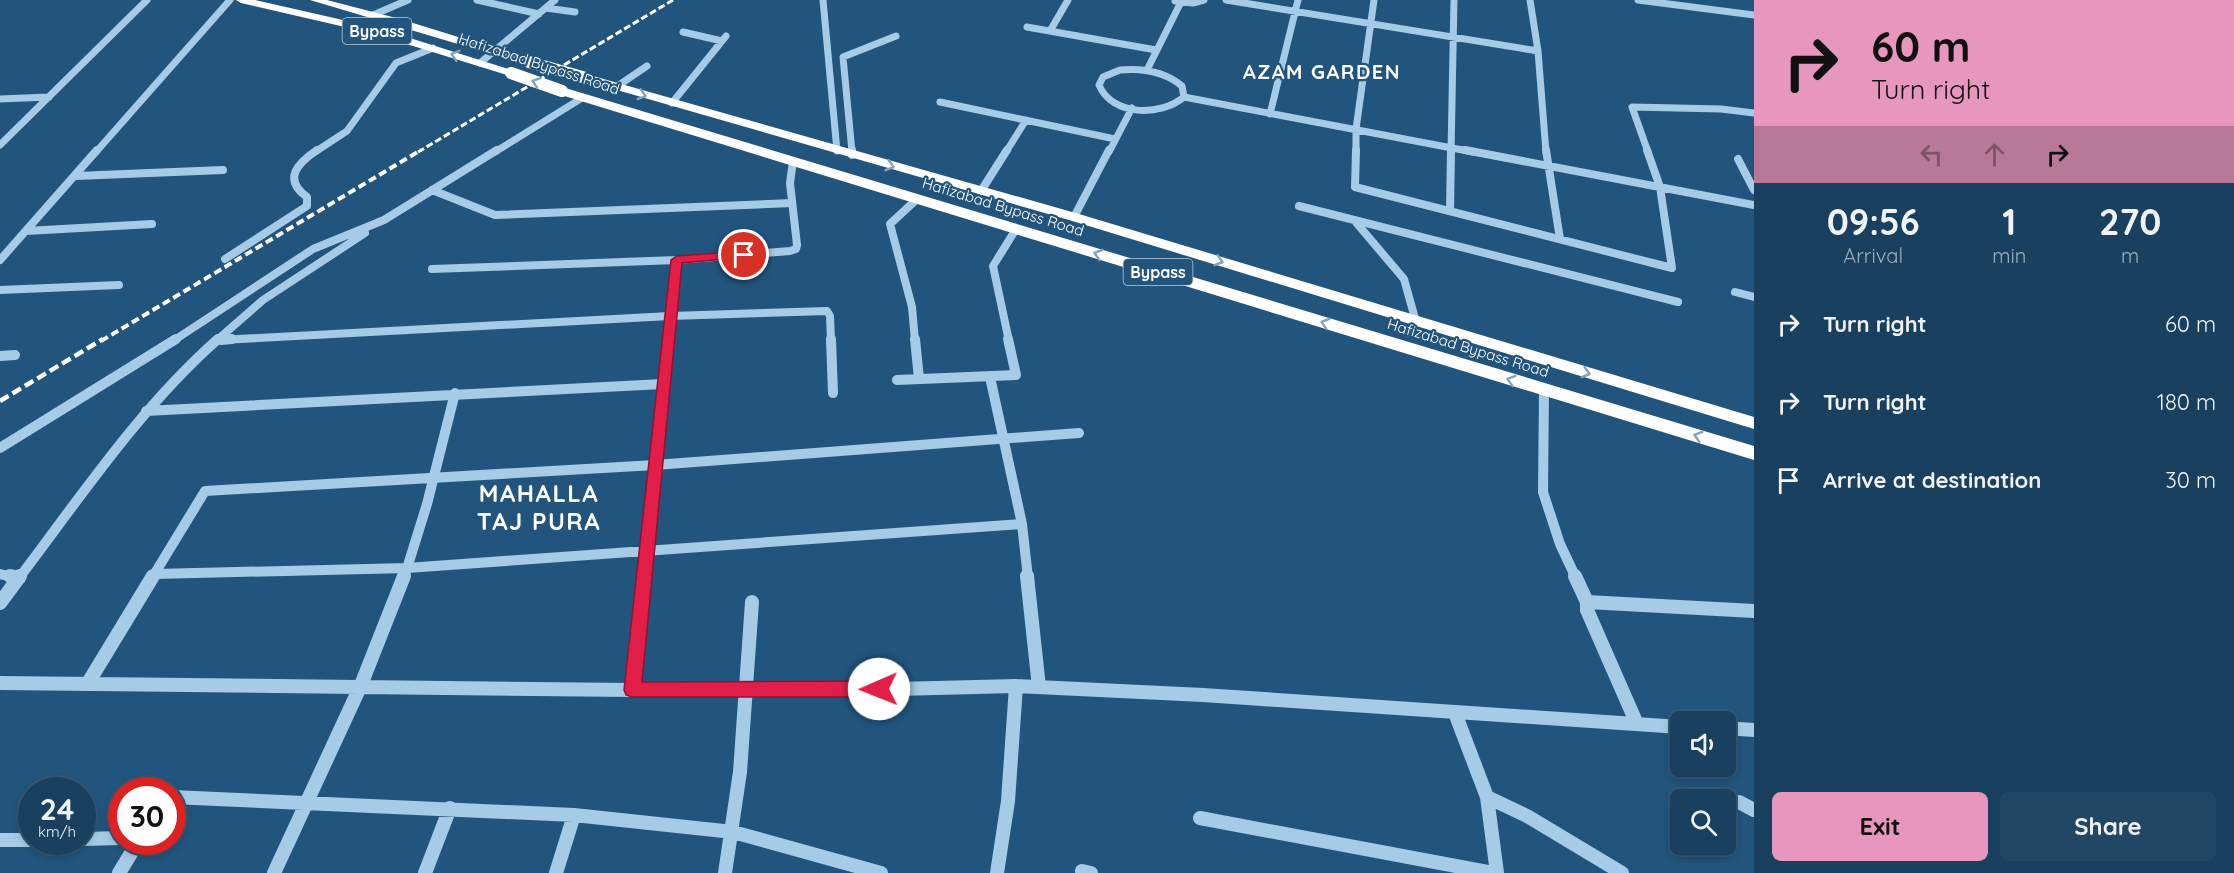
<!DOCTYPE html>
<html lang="en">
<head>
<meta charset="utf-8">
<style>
  body { margin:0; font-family:Quicksand,sans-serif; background:#224764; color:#f1f3f6; height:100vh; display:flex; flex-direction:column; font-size:22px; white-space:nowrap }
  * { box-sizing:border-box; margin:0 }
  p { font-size:20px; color:#9fafbc }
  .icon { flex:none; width:33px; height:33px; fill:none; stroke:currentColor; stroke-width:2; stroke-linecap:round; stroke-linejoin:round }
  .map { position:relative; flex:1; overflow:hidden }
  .sheet { display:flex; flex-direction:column; background:#19405e; width:480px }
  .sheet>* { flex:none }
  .hud { background:#e797bd; color:#111; overflow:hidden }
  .fabs { position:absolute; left:1670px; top:711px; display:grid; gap:12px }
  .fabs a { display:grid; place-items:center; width:66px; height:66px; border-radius:9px; background:#19405e; box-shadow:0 3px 9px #0003,0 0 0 2px #375973; font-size:30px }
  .speed { position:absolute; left:18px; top:777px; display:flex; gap:12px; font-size:30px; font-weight:700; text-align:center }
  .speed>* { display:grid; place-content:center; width:78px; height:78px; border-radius:50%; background:#19405e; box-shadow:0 3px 9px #0003,0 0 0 2px #375973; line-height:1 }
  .speed small { font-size:15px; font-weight:400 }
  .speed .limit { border:9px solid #d22; background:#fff; color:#111 }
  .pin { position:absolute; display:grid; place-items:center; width:51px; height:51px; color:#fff; margin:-26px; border:3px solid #fff; border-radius:50%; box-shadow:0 2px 6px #0007 }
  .me { position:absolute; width:66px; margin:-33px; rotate:269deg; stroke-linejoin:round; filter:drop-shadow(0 0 4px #0008) }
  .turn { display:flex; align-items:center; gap:21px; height:126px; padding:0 18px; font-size:27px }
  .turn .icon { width:78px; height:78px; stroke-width:2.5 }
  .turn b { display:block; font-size:42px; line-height:51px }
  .lanes { display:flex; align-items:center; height:57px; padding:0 18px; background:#0003; justify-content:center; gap:30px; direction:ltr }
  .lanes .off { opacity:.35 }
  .eta { display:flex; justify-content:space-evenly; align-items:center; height:102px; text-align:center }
  .eta b { font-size:36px; font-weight:700; line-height:42px }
  .action { display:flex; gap:12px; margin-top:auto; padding:12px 18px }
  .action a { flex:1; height:69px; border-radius:9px; background:#e797bd; color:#111; font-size:24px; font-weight:700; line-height:69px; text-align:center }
  .action a+a { background:#224764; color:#f1f3f6 }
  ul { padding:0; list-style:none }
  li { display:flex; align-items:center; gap:18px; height:78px; padding:0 18px }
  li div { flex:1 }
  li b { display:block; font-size:22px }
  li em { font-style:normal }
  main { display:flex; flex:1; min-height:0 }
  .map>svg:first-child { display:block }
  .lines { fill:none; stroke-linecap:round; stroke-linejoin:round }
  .minor-far3 { stroke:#a5cbe6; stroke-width:7 }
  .minor-far2 { stroke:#a5cbe6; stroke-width:8 }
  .minor-far1 { stroke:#a5cbe6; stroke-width:10 }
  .minor { stroke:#a5cbe6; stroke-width:14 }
  .highway { fill:#fff; fill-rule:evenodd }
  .rail-far2 { stroke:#fff; stroke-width:3; stroke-dasharray:7 3; stroke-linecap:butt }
  .rail-far1 { stroke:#fff; stroke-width:4; stroke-dasharray:8 4; stroke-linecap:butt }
  .rail { stroke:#fff; stroke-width:4.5; stroke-dasharray:10 4.5; stroke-linecap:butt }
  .highway-bridge { stroke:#fff; stroke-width:12 }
  .oneway { stroke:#85a2b8 }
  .route { fill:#e11d48; stroke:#92132f; stroke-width:1.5 }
  .labels { text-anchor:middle; stroke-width:4.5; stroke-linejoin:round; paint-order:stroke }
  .far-street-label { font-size:15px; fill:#fff; stroke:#21557d }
  .shield { fill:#21557d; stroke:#bcccd8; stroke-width:1.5 }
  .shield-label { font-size:16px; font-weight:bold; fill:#fff }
  .far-district-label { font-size:20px; font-weight:bold; letter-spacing:1.5px; fill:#fff; stroke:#21557d }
  .district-label { font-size:24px; font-weight:bold; letter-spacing:1.5px; fill:#fff; stroke:#21557d }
</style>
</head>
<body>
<main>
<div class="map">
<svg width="1754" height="873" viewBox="0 0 1754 873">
  <rect width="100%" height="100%" fill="#21557d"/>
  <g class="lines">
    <path class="minor-far3" d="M477,0L539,14
      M823,0L837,151
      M1226,0L1538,51
      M1530,0L1538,51L1546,152
      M1638,0L1754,15
      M1175,1L1193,3L1204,0
      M546,8L575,12
      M373,15L408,0
      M1027,27L1156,50
      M1050,31L1068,0
      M683,32L722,41
      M480,63L555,0
      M1120,70C1143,68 1164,71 1182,86L1184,97C1160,117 1112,116 1099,85L1103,77Z
      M1147,70L1181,2
      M616,87L647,66
      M1184,97L1473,152
      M0,99L49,97
      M940,102L1115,139
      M672,103L726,36
      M1270,114L1298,0
      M0,145L147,0
      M96,152L230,0
      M315,152L347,131L396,63L433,48
      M495,152L582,98
      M852,152L843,57L896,36
      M1006,152L1026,120
      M1109,152L1132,108
      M1356,152V129L1374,0
      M1451,152L1454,0
      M1648,152L1632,107L1721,109L1754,113"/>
    <path class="minor-far2" d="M852,150V155
      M1356,150L1355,187L1672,268L1660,187L1647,150
      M1465,150L1754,205
      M1546,150L1560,239
      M1738,159L1754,190
      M76,176L223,170
      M432,190L495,215L792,203
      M981,191L1007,150
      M1299,206L1678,302
      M1450,211L1451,150
      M1074,217L1109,150
      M1354,220L1404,279L1416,322
      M26,231L152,224
      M225,259L307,206V197C282,179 298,163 317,150
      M0,260L97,150
      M432,269L677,260L790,251L796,249L797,245L790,183L793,161
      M0,290L119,285
      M1735,292L1754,297
      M221,340L670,316L827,311L830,316L831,341
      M173,341L313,249L384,220L497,150
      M216,341L263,300L365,233
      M669,341L677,260
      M915,341L912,307L890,224L917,199
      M1009,341L993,266L1016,229"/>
    <path class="minor-far1" d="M831,339L833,393
      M915,339L919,379
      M221,340L232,339
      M0,356L15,355
      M990,377L1022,524L1028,578
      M897,380L1016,375L1008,339
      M1544,390L1543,492L1560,544L1576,578
      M146,411L663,384
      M0,448L176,339
      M0,574L17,578
      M155,574L407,568L1022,524
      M19,578C82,495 140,408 218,339
      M152,578L205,491L655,465L1079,433
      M404,578L427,504L455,393
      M644,578L669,339"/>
    <path class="minor" d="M10,576L19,578
      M1027,576L1039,687
      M1575,576L1587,602
      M0,603L20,576
      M0,683L632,690H856L1016,686L1203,695L1680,727
      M88,683L153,576
      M632,690L644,576
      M1455,713L1487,797L1497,873
      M1637,724L1587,610V602L1754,611
      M1725,728L1754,730
      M172,797L574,815L733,832L881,873
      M1487,797L1527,816L1622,873
      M1739,802L1754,810
      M1200,818L1493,873
      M82,839L122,838
      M0,840H32
      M1082,871L1091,873
      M119,873L138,842
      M274,873L361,685L404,576
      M425,873L450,808
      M556,873L574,815
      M725,873L740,772L752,602
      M997,873L1008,801L1016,686"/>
    <path class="highway" d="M236,0H255L378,28L515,71L517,73L511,77L507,75L371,33L241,3Z
      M310,0H327L400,19L533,60L535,62L529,65L525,64Z
      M586,74L1079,214L1754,417V429L1069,220L582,80V76Z
      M562,87L1754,446V460L558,94V88Z"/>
    <path class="rail-far2" d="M418,152L673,0"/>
    <path class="rail-far1" d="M101,341L421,150"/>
    <path class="rail" d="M0,401L103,339"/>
    <path class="highway-bridge" d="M529,62L586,78
      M511,73L562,91"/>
  </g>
  <defs><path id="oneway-chevron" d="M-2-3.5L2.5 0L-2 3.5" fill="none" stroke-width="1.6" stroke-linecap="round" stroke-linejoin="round" transform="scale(1.5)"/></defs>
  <g class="oneway">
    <use href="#oneway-chevron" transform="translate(455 55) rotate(-162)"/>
    <use href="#oneway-chevron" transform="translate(536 82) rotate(-161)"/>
    <use href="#oneway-chevron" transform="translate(642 95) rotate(16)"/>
    <use href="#oneway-chevron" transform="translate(890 166) rotate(16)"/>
    <use href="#oneway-chevron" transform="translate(1098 254) rotate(-163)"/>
    <use href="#oneway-chevron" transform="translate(1219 261) rotate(17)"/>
    <use href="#oneway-chevron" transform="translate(1325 323) rotate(-163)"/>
    <use href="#oneway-chevron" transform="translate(1586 373) rotate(16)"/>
    <use href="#oneway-chevron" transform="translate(1511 380) rotate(-163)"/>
    <use href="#oneway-chevron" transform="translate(1698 436) rotate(-164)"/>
  </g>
  <path class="route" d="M744,251L750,255L748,257L682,263L642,682L879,681L885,684L887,689L885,695L879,697H632L626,695L624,690L671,260L677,256Z"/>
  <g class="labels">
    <g class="far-street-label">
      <text transform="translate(539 64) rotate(18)" y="5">Hafizabad Bypass Road</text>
      <text transform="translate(1003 207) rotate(17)" y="5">Hafizabad Bypass Road</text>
      <text transform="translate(1468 348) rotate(17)" y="5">Hafizabad Bypass Road</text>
    </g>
    <g class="shield">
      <rect x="342.5" y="18" width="69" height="26" rx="4.5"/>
      <rect x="1123.5" y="259" width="69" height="26" rx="4.5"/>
    </g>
    <g class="shield-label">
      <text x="377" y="37">Bypass</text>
      <text x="1158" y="278">Bypass</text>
    </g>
    <g class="far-district-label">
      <text x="1322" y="79">AZAM GARDEN</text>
    </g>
    <g class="district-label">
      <text x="539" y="502">MAHALLA<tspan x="539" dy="28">TAJ PURA</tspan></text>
    </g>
  </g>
</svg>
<div class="fabs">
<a><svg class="icon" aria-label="sound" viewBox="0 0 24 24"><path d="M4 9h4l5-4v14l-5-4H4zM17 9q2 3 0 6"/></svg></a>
<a><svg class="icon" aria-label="search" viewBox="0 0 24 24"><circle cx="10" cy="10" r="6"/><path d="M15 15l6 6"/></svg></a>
</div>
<div class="speed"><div>24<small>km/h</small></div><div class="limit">30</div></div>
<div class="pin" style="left:744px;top:255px;background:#d93025"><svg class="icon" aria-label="arrive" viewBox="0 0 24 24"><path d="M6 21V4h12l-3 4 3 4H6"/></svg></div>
<svg class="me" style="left:879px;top:689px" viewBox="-20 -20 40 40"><circle r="19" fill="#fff"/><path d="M0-13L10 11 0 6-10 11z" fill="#e11d48"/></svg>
</div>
<section class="sheet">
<div class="hud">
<div class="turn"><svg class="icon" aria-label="right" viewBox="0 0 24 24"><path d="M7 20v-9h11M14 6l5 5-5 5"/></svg><div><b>60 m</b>Turn right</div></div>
<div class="lanes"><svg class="icon off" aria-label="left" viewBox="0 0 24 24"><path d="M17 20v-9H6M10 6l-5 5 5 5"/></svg><svg class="icon off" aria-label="ahead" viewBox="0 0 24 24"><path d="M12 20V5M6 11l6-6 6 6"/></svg><svg class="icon" aria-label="right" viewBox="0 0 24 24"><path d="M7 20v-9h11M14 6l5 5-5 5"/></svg></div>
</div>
<div class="eta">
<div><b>09:56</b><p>Arrival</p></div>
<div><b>1</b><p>min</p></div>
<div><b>270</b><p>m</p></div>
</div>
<ul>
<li><svg class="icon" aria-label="right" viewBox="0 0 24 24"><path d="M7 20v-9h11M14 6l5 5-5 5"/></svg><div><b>Turn right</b></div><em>60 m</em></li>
<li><svg class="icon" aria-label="right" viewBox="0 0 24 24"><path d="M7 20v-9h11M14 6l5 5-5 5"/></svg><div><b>Turn right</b></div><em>180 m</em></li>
<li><svg class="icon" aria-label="arrive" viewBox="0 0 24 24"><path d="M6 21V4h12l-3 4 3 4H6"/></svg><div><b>Arrive at destination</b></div><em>30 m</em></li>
</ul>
<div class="action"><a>Exit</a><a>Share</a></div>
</section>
</main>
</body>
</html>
